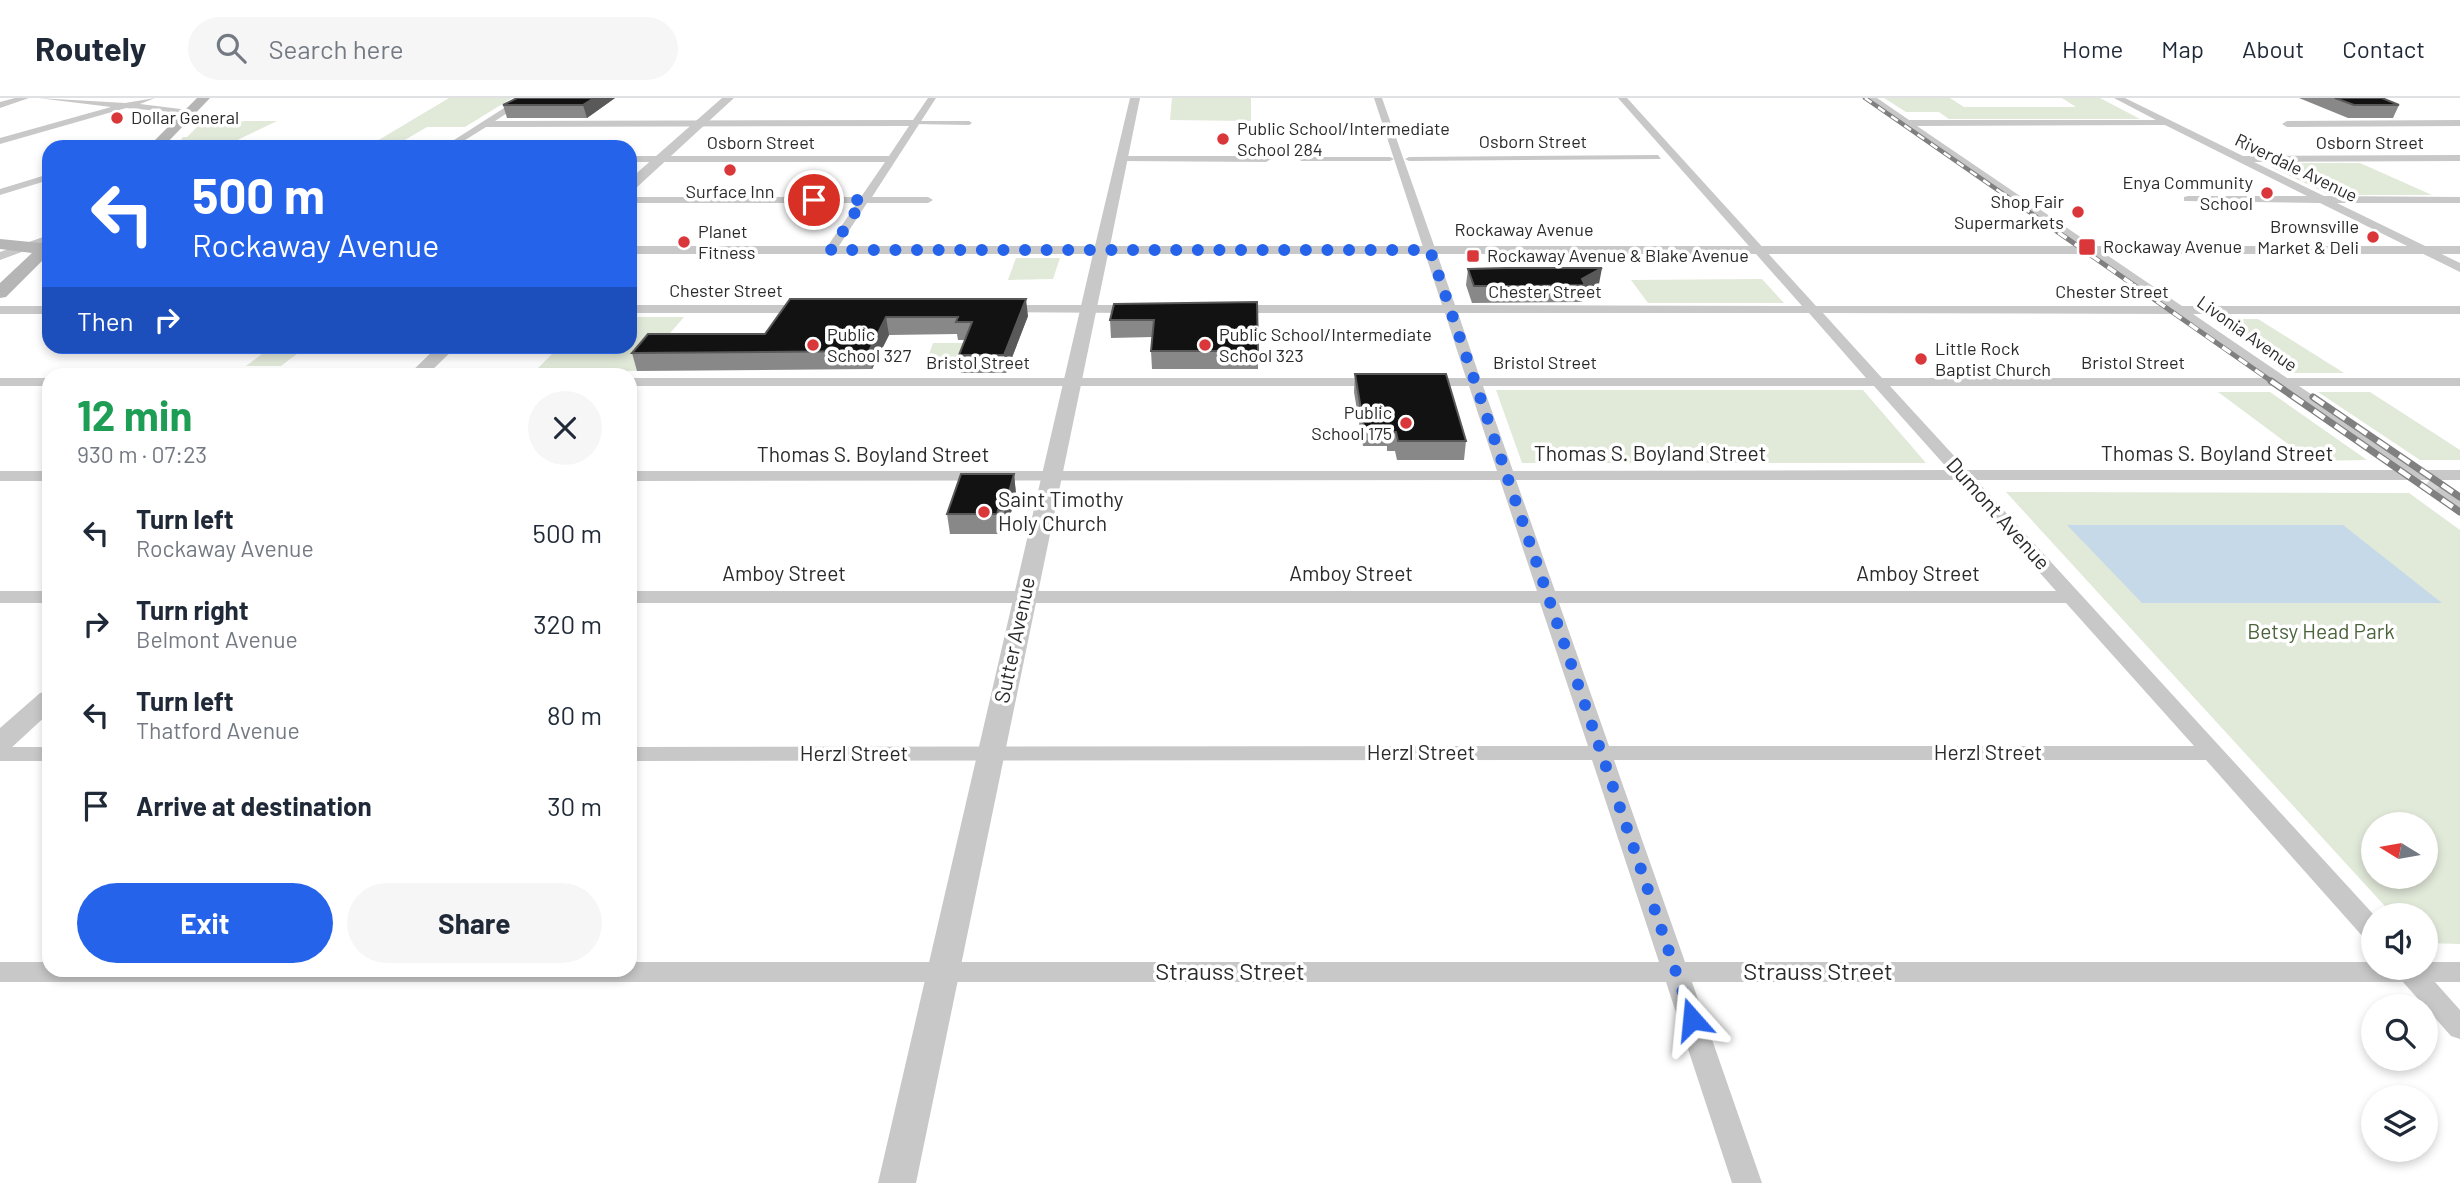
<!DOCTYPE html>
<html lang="en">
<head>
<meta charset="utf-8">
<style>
  body { margin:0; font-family:Barlow,sans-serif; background:#f6f6f7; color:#1f2937; height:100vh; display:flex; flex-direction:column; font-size:26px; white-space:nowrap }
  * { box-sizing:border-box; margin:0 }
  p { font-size:23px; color:#747a83 }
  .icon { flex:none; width:38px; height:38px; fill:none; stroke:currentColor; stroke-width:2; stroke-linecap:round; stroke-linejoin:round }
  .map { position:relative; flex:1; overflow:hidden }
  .sheet { position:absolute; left:42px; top:270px; width:595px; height:609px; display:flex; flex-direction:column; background:#fff; border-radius:21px; box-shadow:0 4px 10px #0003 }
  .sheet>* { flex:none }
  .guide { position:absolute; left:42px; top:42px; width:595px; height:214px; border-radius:21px; box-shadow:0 4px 10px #0003; background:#2563eb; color:#fff; overflow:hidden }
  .needle { width:46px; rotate:281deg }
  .fabs { position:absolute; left:2361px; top:714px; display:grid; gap:14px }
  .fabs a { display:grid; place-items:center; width:77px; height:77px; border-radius:50%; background:#fff; box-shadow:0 4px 10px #0003; font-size:35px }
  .pin { position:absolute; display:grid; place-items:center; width:60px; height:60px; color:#fff; margin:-30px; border:4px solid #fff; border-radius:50%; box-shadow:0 2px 7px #0007 }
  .me { position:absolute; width:77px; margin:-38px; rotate:342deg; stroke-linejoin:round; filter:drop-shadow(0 0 5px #0008) }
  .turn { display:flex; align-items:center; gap:24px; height:147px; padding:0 35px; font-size:32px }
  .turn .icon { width:91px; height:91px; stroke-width:2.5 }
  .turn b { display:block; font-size:49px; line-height:60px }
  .then { display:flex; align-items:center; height:66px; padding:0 35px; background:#0003; gap:14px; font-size:26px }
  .round { display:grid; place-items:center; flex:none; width:74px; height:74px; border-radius:37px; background:#f6f6f7 }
  .overview { display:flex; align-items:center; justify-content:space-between; height:119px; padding:0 35px }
  h1 { font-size:42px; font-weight:700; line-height:52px; color:#1e9e55 }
  .button { display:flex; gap:14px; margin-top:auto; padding:14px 35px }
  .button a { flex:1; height:80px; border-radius:42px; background:#2563eb; color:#fff; font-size:28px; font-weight:700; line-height:80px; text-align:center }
  .button a+a { background:#f6f6f7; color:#1f2937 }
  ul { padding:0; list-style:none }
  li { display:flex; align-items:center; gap:21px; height:91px; padding:0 35px }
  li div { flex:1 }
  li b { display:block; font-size:26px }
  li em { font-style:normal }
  header { display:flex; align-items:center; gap:42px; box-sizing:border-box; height:98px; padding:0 35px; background:#fff; border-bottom:2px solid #e0e1e3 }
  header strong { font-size:33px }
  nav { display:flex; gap:38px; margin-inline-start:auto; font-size:24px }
  .search { width:490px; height:63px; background:#f6f6f7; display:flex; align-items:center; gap:18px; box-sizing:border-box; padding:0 24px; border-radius:38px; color:#747a83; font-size:26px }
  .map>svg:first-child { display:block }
  .green { fill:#e1e9d9; fill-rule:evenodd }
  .water { fill:#c6d9e8 }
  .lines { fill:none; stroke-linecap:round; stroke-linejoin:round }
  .minor-tunnel { stroke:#d5d5d5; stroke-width:16; stroke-dasharray:16 8; stroke-linecap:butt }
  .pedestrian { fill:#c8c8c8; fill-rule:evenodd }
  .minor { fill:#c8c8c8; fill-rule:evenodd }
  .tertiary { fill:#c8c8c8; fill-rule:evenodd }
  .secondary { fill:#b5b5b5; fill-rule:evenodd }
  .rail-far2-casing { stroke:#808080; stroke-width:4.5 }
  .rail-far1-casing { stroke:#808080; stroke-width:5 }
  .rail-casing { stroke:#808080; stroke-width:7 }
  .rail-far2 { stroke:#fff; stroke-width:2.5; stroke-dasharray:8; stroke-linecap:butt }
  .rail-far1 { stroke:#fff; stroke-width:3.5; stroke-dasharray:10; stroke-linecap:butt }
  .rail { stroke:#fff; stroke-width:4.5; stroke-dasharray:13; stroke-linecap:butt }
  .wall { fill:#888 }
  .shaded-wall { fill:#595959 }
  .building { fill:#121212; stroke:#595959; stroke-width:2 }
  .route { stroke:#2563eb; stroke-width:12; stroke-dasharray:0 21.6 }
  .poi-dot { fill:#d9373a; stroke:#fff; stroke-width:2.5 }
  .labels { text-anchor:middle; stroke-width:7; stroke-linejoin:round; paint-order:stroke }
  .far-poi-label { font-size:18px; fill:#2b2b2b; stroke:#fff; text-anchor:start }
  .far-street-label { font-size:18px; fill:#2b2b2b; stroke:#fff }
  .street-label { font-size:21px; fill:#2b2b2b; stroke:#fff }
  .poi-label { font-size:21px; fill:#2b2b2b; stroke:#fff; text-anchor:start }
  .park-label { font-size:21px; fill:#4c643c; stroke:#fff }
  .near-street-label { font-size:24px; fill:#2b2b2b; stroke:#fff }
</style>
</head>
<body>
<header>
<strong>Routely</strong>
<div class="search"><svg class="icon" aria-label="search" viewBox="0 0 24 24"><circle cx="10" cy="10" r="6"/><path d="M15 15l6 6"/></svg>Search here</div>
<nav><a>Home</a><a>Map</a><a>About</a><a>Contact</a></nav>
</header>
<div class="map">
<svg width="2460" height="1085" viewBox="0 0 2460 1085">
  <rect width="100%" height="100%" fill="#fff"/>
  <path class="green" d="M449,0H512L465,29H427L398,46H372Z
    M1172,0H1251V23L1170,22Z
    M1884,0H1950L1964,9H2076L2062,0H2100L2140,21H1949L1939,14H1906Z
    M246,23H277L223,49H176L183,39H187L199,27Z
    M2272,65H2360L2432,97H2330L2271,69Z
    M1016,160H1060L1053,181L1008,182Z
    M1762,181L1784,205H1648L1631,182Z
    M630,219H684L637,273H626L623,276H532L559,249L630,248Z
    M2212,221H2258L2344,275H2294Z
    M933,245H966L958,267H925Z
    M273,248H306V249L281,268H246Z
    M1496,292H1863L1926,365H1522Z
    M2218,294H2270L2367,362L2311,363Z
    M2318,294H2370L2460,352V362H2420Z
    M2006,394L2409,395L2460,432V846L2426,845V817H2393ZM2373,726H2426V779H2373Z"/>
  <path class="water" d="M2067,427H2343L2442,505H2142Z"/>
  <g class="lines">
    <path class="minor-tunnel" d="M2429,383L2442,393"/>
    <path class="pedestrian" d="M915,23H969L972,25L969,27L913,26Z
      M459,40L462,42L453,49H445Z
      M1658,57L1661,61L1409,63L1405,61L1409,59Z
      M1298,59H1390L1394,61L1390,63H1301Z"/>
    <path class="minor" d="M15,0H29L0,10V4Z
      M38,0L125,5L155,0L140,6L197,13L193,16L126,10L0,46V40L111,9Z
      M520,0H530L495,23L913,22L928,0H936L872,99H928L933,102L928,105H867L835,154L831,155L825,152L857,105H630V99H861L885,64H630V58H889L909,28L486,29L462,44L454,42Z
      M1374,0H1382L1455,207L1802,208L1618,0H1627L1816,208H2165L1867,0H1877L1909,22H2156L2114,0H2125L2243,58L2460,57V63L2254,64L2324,98L2460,99V105H2337L2460,165V174L2320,105L2184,103V99L2188,98H2307L2165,27L1917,28L2182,208H2460V216H2193L2287,280H2460V288H2299L2423,372H2460V382H1976L2374,817L2373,842L2364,840L2206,662H1614L1685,864H2373V870H2426V864H2460V884H2435L2460,912V941L2451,938L2403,884H1692L1762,1085H1732L1666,884H0V864H49V872H630V864H1659L1592,662L630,663V649L1588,648L1540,505H630V493H1537L1500,382L630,383V373H1497L1469,288H1422L1415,284L1422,280H1466L1445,215H1233L1227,211L1233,207H1442ZM1458,215H1809L1866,280H1480ZM1823,215L2176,216L2268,280H1882ZM1483,288H1874L1949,372L1513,373ZM1890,288H2281L2402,372H1967ZM1516,382H1957L2056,493H1555ZM1559,505H2066L2194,648H1609Z
      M2460,22V28L2287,29L2282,26L2287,23Z
      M1123,58H1266L1271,61L1266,64L1120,63L1118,61Z
      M49,76V82L0,97V91Z
      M49,137V144L0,162V154Z
      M630,207H807L813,211L807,215H630Z
      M1002,207H1136L1142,211L1136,215L997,214V208Z
      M0,208H49V216H0Z
      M0,280H49V288H0Z
      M630,280H1381L1388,284L1381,288H630Z
      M0,373H49V383H0Z
      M2442,388L2460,398V410L2436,396L2434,393Z
      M0,493H49V505H0Z
      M0,649H49V663H0Z"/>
    <path class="tertiary" d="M722,0H734L635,91L630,92V81Z
      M1130,0H1140L1110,148H2460V156H1108L916,1085H878L1093,156H630V148H1095Z
      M438,248H457L428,276H409Z
      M49,593V615L10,651L0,654V630L40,595Z"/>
    <path class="secondary" d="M197,0H210L163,49H148Z
      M0,141L41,145L49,142V156L6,199L0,200V185L32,155L0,151Z"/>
    <defs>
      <path id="rail-far2" d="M1865,0L2045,125"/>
      <path id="rail-far1" d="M2042,123L2274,285"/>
      <path id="rail" d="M2271,283L2460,414
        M2313,299L2460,399"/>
    </defs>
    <use href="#rail-far2" class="rail-far2-casing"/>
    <use href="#rail-far1" class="rail-far1-casing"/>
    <use href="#rail" class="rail-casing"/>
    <use href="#rail-far2" class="rail-far2"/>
    <use href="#rail-far1" class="rail-far1"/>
    <use href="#rail" class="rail"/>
  </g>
  <path class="wall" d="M517,0H615L587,20H507L503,7Z
    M2299,0H2382L2399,7L2393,20H2348Z
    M1468,171L1599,186L1584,195L1582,204L1472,205L1466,187Z
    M790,201L1028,218L1006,275H961L959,257L965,242H958L957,236L889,237L872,271L637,273L632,255L765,236Z
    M1114,206L1258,253V271H1152L1151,253L1152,239L1111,240L1110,222Z
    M1355,276L1466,343L1464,362H1397L1395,353H1387V348H1363L1354,294Z
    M1014,376L1016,396L1006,433H1001L1000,436H950L947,416Z"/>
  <path class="shaded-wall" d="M594,0H615L587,20L583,7Z
    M1602,170L1599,186L1584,195L1585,187L1582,181Z
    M1026,201L1028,218L1006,275L1004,257Z
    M886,219L889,237L872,271L869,253Z
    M1014,376L1016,396L1006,433L1004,412Z
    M998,412L1001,433L1000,436L997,416Z"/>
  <path class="building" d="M517,0H594L583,7H503Z
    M2335,0H2382L2399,7H2354Z
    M1506,170H1602L1582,181L1585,187L1530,188H1474L1468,171Z
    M790,201H1026L1004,257H959L972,224H956L958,219H886L869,253L632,255L648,236H765Z
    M1257,204L1258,253H1151L1154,222H1110L1114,206Z
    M1355,276H1446L1466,343H1398L1396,334H1389L1388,329H1364Z
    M961,376H1014L1004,412H998L997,416H947Z"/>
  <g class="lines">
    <path class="route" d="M814,102H863L831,152H1430L1692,921"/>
  </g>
  <g class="poi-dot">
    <circle cx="117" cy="20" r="7"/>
    <circle cx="1223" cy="41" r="7"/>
    <circle cx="730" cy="72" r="7"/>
    <circle cx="2267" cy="95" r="7"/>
    <circle cx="2078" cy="114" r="7"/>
    <circle cx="2373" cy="139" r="7"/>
    <circle cx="684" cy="144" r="7"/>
    <rect x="2078" y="140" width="18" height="18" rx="3.5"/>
    <rect x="1466" y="151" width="14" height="14" rx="3.5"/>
    <circle cx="813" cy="247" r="7"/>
    <circle cx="1205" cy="247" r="7"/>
    <circle cx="1921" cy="261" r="7"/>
    <circle cx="1406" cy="325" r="7"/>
    <circle cx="984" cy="414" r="7"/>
  </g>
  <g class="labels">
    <g class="far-poi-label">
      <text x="131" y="26">Dollar General</text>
      <text x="1237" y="37">Public School/Intermediate<tspan x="1237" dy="21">School 284</tspan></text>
      <text x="2253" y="91" text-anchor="end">Enya Community<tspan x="2253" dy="21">School</tspan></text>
      <text x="730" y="100" text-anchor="middle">Surface Inn</text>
      <text x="2064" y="110" text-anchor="end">Shop Fair<tspan x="2064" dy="21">Supermarkets</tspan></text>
      <text x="2359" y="135" text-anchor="end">Brownsville<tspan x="2359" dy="21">Market &amp; Deli</tspan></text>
      <text x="698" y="140">Planet<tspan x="698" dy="21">Fitness</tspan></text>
      <text x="2103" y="155">Rockaway Avenue</text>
      <text x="1487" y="164">Rockaway Avenue &amp; Blake Avenue</text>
      <text x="827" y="243">Public<tspan x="827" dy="21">School 327</tspan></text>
      <text x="1219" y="243">Public School/Intermediate<tspan x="1219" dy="21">School 323</tspan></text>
      <text x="1935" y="257">Little Rock<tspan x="1935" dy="21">Baptist Church</tspan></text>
      <text x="1392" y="321" text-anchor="end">Public<tspan x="1392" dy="21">School 175</tspan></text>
    </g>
    <g class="far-street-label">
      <text x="1533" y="50">Osborn Street</text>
      <text x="761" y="51">Osborn Street</text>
      <text x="2370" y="51">Osborn Street</text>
      <text transform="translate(2296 70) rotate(26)" y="6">Riverdale Avenue</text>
      <text x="1524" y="138">Rockaway Avenue</text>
      <text x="726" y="199">Chester Street</text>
      <text x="1545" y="200">Chester Street</text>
      <text x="2112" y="200">Chester Street</text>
      <text transform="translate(2247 236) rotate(35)" y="6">Livonia Avenue</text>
      <text x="978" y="271">Bristol Street</text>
      <text x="1545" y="271">Bristol Street</text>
      <text x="2133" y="271">Bristol Street</text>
    </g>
    <g class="street-label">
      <text x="1650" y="363">Thomas S. Boyland Street</text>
      <text x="2217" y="363">Thomas S. Boyland Street</text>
      <text x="873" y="364">Thomas S. Boyland Street</text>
      <text transform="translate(1998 416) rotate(48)" y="7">Dumont Avenue</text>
      <text x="784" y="483">Amboy Street</text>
      <text x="1351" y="483">Amboy Street</text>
      <text x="1918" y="483">Amboy Street</text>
      <text transform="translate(1015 542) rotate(-78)" y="7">Sutter Avenue</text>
      <text x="1421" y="662">Herzl Street</text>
      <text x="1988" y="662">Herzl Street</text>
      <text x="854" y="663">Herzl Street</text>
    </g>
    <g class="poi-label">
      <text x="998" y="409">Saint Timothy<tspan x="998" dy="24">Holy Church</tspan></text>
    </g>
    <g class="park-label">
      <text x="2321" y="541">Betsy Head Park</text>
    </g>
    <g class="near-street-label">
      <text x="1230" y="882">Strauss Street</text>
      <text x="1818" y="882">Strauss Street</text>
    </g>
  </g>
</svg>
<div class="fabs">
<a><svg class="needle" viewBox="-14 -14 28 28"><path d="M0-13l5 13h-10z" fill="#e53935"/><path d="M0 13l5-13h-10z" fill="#747a83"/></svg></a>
<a><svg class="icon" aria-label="sound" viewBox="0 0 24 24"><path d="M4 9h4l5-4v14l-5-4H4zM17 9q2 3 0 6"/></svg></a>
<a><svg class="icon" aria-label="search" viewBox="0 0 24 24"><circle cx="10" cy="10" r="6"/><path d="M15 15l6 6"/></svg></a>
<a><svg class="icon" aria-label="layers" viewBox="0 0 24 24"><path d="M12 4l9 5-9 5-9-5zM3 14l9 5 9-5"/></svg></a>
</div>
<div class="pin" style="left:814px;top:102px;background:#d93025"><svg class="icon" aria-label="arrive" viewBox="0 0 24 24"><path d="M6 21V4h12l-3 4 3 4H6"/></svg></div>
<svg class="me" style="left:1692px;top:921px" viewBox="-20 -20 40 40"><path d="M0-17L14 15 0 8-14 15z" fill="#2563eb" stroke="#fff" stroke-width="4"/></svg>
<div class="guide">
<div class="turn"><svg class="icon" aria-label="left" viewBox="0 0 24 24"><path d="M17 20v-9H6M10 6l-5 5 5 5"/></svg><div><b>500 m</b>Rockaway Avenue</div></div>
<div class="then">Then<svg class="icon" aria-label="right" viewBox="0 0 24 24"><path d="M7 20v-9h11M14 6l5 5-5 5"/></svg></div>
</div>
<section class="sheet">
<div class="overview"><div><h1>12 min</h1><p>930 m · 07:23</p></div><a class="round"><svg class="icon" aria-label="close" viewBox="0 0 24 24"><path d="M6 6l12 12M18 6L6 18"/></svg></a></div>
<ul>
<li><svg class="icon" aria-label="left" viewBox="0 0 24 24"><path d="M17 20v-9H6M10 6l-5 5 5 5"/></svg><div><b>Turn left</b><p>Rockaway Avenue</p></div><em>500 m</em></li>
<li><svg class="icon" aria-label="right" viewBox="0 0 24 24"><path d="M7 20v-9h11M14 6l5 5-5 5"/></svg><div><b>Turn right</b><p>Belmont Avenue</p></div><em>320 m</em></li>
<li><svg class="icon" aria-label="left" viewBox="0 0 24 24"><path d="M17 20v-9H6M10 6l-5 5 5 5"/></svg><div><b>Turn left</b><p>Thatford Avenue</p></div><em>80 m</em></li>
<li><svg class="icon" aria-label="arrive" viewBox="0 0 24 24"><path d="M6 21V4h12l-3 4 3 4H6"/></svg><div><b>Arrive at destination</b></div><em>30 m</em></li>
</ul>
<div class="button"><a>Exit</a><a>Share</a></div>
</section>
</div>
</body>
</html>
